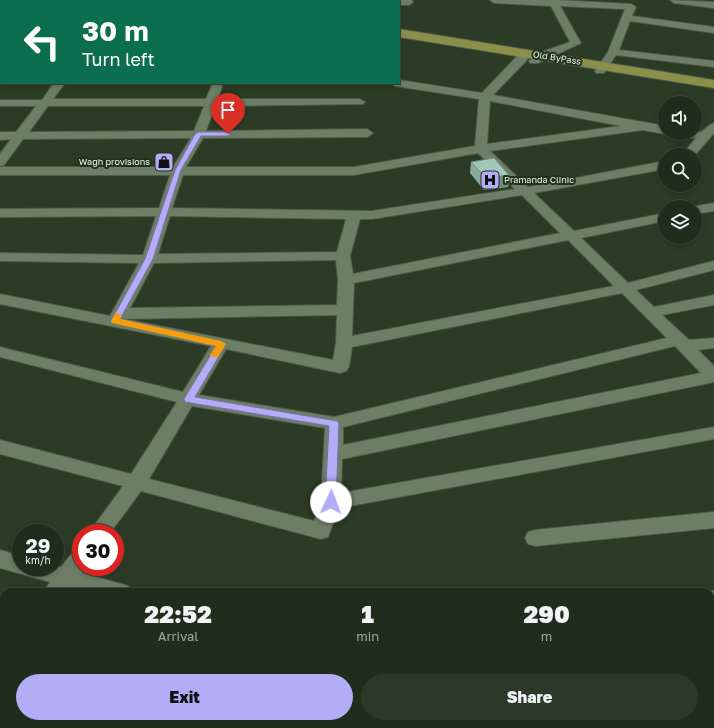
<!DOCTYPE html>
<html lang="en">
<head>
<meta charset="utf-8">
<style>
  body { margin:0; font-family:"Golos Text",sans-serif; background:#2d3829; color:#f1f3f6; height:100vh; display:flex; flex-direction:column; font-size:15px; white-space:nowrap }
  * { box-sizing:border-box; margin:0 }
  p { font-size:13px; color:#a2a7a3 }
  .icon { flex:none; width:22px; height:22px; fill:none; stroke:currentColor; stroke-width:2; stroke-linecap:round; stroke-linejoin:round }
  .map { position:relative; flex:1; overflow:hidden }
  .sheet { position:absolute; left:0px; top:588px; width:714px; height:140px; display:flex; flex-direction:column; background:#202c1c; border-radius:12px 12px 0 0; box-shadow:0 2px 6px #0003,0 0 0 1px #3d483b }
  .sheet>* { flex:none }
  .top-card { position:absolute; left:0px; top:0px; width:400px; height:84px; box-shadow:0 2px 6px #0003,0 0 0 1px #3d483b; background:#0b6e4f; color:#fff; overflow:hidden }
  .tools { position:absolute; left:658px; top:96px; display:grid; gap:8px }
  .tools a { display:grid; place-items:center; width:44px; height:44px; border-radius:50%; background:#202c1c; box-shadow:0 2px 6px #0003,0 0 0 1px #3d483b; font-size:20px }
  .speed { position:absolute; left:12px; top:524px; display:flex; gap:8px; font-size:20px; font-weight:700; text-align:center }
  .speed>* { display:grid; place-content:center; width:52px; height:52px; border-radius:50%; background:#202c1c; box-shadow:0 2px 6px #0003,0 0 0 1px #3d483b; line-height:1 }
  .speed small { font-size:10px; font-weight:400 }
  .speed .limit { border:6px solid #d22; background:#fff; color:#111 }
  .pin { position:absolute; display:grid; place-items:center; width:34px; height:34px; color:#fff; margin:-41px -17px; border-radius:50% 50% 50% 0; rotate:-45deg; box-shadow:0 0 4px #0007 }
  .pin .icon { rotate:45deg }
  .me { position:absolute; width:44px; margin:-22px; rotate:2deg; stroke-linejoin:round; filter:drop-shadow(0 0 3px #0008) }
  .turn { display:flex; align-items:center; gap:14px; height:84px; padding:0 16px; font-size:18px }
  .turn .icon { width:52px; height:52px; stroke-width:2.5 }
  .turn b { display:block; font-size:28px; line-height:34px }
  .eta { display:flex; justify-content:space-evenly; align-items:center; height:68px; text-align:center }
  .eta b { font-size:24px; font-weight:800; line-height:28px }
  .primary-button { display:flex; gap:8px; margin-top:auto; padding:8px 16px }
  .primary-button a { flex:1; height:46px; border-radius:24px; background:#b5acf8; color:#111; font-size:16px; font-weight:800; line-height:46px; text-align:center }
  .primary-button a+a { background:#2d3829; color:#f1f3f6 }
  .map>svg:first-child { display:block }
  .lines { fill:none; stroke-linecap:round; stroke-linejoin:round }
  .minor-casing { stroke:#4c5a46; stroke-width:2 }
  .primary-casing { stroke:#4c5a46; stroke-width:2 }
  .minor { fill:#6c7f66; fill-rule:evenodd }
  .primary { fill:#8a9049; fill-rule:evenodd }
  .wall { fill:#8baa9d }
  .shaded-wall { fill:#718b80 }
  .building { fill:#a2c6b7; stroke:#718b80 }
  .route { fill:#b5acf8; stroke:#7670a1 }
  .slow { fill:#f59e0b }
  .labels { text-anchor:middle; stroke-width:4; stroke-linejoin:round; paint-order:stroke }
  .far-street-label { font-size:9px; fill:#edf8ea; stroke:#21311c }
  .far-poi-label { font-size:9px; fill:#edf8ea; stroke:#21311c; text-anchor:end }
</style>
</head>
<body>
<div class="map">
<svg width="714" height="728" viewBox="0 0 714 728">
  <rect width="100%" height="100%" fill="#2b3b25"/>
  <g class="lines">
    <defs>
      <path id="minor" d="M116,0H124V1H116Z
        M374,0H412L413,2L409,5H399V1Z
        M490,0H556L631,4L636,7L632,16L714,27V33L630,21L619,50L714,61V67L616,55L604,73H596L595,71L608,52L625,9L560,6L581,43L538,63H530L529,61C538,51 558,47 570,42L551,6L494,3Z
        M670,0L714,2V8L674,3Z
        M0,3H1V9H0Z
        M0,22H1V28H0Z
        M0,46H1V52H0Z
        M526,50L531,53L526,61L493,95L665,126V133H667L665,134L643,130L490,151L528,187L665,161V169L534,193L574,231L665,213V221L581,238L628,283L714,261V270L636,290L654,307L714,295V305L662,315L689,340L714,338V348L698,350L714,366V382L342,459L341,493L714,427V439L339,508L328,537L321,539L141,491L110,533H89L123,486L0,454V440L131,474L177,402L0,357V347L183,392L211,346L0,304V294L110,316L139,263L0,261V253L143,255L156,216L0,217V209L159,208L170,175H0V167H173L191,138L23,139L4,165L0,166V154L11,139L0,140V132H16L36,106H0V100H42L54,83H65L53,99H206L213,83H223L218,99H359L365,102L363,104L215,106L206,131L367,129L373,133L367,137L203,138L186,167H354L475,146L479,99L395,86L390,83H399V80L482,93L522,51ZM490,101L621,126L487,144ZM48,106H204L194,131L29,132ZM478,153L515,189L372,211L172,208L183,175H354ZM522,195L560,233L353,274L350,256L360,219H372ZM170,216L346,219L337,252L158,254ZM568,240L614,286L352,336L354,283ZM336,260L338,280L337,305L130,308L154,263ZM622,293L667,338L334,417L199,395L226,349L340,373L346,371L349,367L352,347ZM337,315L336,343L333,360L124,319ZM675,346L701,373L343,445V427ZM192,406L325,428L321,502L314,521L149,479Z
        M0,72H1V78H0Z
        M714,123V133L695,155H682L696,138L680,136L678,133L701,132L710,125Z
        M714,203V211L695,214V207H691Z
        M714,512V528L535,546L528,544L525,538L528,532L535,530Z
        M81,549V567H86L82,573L128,586L131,592H86L71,588L68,592H44L50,582L0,568V550L21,556V567L55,566L61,567L73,552Z
        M710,591H714V609H710V592H706Z
        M4,644V668L0,669V645Z
        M0,687L4,688V710L0,709Z
        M69,724H105L107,728H70Z"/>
      <path id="primary" d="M140,0H157L158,1H141Z
        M174,0H191L192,1H175Z
        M399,29L714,80V88L399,37Z"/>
    </defs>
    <use href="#minor" class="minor-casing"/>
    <use href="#primary" class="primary-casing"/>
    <use href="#minor" class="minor"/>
    <use href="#primary" class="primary"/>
  </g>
  <path class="wall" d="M471,162L509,175L508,187L484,190L470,173Z"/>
  <path class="shaded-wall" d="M509,175L508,187L484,190L486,178Z"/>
  <path class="building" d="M494,158L509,175L486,178L471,162Z"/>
  <path class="route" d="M199,132H228L231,134L228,136H201L181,170L153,259L120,319L224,342L226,344L195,397L337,421L339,423L336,502L335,505H327L325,502L329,426L185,402L184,399L216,346L115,323L111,321L145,259L175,170L195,134Z"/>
  <path class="slow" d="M118,313L122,316L120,319L221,341L226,344L218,357H212L210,355L216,346L112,323L111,321L115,314Z"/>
  <defs>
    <symbol id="shop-square" viewBox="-11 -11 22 22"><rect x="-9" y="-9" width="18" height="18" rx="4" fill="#b5acf8" stroke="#21311c"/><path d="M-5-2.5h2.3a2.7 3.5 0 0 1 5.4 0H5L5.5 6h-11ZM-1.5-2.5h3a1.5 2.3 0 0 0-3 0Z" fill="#111"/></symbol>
    <symbol id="hospital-square" viewBox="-11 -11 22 22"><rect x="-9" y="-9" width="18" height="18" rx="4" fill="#b5acf8" stroke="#21311c"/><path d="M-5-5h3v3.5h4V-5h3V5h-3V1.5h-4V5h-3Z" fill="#111"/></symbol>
  </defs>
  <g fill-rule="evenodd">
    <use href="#shop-square" x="153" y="151" width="22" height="22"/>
    <use href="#hospital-square" x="479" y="169" width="22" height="22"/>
  </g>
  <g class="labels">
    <g class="far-street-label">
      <text transform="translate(557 58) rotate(9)" y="3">Old ByPass</text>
    </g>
    <g class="far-poi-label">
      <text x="150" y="165">Wagh provisions</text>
      <text x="504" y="183" text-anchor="start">Pramanda Clinic</text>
    </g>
  </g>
</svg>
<div class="tools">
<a><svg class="icon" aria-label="sound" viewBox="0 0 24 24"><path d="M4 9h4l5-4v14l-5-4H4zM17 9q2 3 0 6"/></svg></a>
<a><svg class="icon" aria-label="search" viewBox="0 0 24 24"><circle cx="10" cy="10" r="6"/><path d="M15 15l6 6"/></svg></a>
<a><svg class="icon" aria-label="layers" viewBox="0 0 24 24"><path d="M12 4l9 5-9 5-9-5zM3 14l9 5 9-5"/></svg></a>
</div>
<div class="speed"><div>29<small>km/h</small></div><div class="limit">30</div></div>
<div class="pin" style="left:228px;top:134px;background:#d93025"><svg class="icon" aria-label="arrive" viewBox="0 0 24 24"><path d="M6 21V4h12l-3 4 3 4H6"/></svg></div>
<svg class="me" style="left:331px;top:502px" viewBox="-20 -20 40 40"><circle r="19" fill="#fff"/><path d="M0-13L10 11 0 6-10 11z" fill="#b5acf8"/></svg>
<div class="top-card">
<div class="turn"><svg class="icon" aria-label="left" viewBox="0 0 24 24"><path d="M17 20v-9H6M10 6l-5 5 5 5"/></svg><div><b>30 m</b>Turn left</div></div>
</div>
<section class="sheet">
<div class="eta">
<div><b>22:52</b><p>Arrival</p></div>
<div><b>1</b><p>min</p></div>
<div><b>290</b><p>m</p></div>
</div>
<div class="primary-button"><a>Exit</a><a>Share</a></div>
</section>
</div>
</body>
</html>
